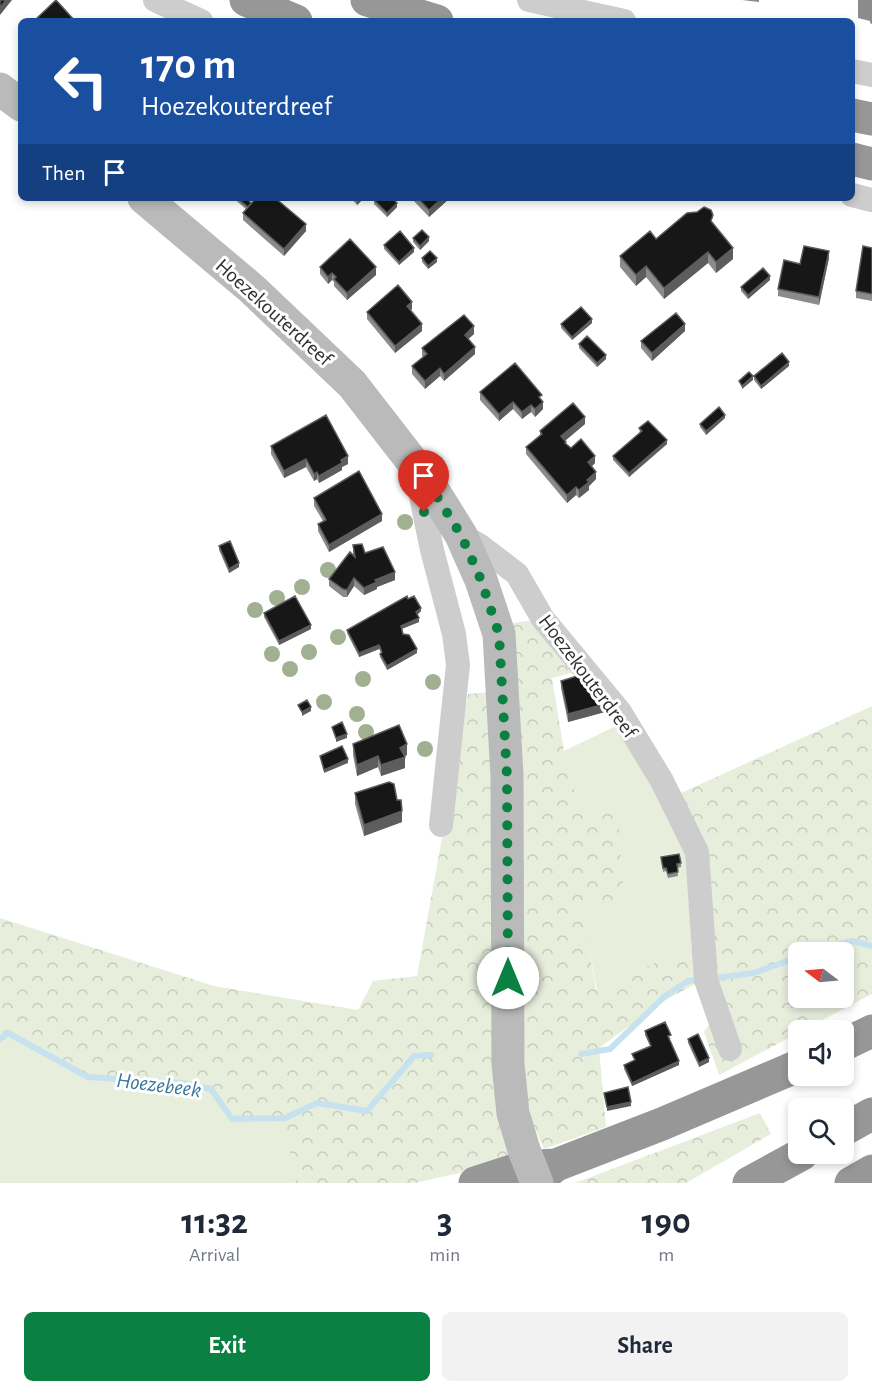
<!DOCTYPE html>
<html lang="en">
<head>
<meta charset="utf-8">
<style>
  body { margin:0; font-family:"Alegreya Sans",sans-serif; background:#f2f2f3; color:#1f2937; height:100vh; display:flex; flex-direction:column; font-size:22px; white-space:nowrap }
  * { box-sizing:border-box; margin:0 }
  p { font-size:20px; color:#747a83 }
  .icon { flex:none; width:33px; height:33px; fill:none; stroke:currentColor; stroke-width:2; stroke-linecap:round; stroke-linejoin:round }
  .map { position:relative; height:1183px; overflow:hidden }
  .drawer { display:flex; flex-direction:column; background:#fff; flex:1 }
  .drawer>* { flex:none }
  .hud { position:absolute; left:18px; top:18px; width:837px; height:183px; border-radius:9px; box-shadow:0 3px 9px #0003; background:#1a4fa0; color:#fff; overflow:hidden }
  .needle { width:39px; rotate:286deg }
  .controls { position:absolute; left:788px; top:942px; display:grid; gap:12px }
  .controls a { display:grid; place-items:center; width:66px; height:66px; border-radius:9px; background:#fff; box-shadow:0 3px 9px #0003; font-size:30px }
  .pin { position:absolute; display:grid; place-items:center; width:51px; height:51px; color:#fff; margin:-62px -26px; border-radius:50% 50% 50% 0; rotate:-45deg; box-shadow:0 0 6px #0007 }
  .pin .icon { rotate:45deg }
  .me { position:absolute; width:66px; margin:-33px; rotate:0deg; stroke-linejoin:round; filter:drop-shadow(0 0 4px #0008) }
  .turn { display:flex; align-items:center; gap:21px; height:126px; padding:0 24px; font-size:27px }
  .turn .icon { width:78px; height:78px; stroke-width:2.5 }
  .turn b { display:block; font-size:42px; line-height:51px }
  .then { display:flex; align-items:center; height:57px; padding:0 24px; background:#0003; gap:12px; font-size:22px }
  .eta { display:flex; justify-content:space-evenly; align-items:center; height:102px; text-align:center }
  .eta b { font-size:36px; font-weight:700; line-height:42px }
  .button { display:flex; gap:12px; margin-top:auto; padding:12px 24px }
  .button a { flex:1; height:69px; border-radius:9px; background:#0b8043; color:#fff; font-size:24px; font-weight:700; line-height:69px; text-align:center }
  .button a+a { background:#f2f2f3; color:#1f2937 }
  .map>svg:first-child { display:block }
  .grass { fill:#e7eedc }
  .forest { fill:url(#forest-crowns); fill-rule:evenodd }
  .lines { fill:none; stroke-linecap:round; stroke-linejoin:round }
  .stream { stroke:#c7e2ef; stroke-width:6 }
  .street { stroke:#cdcdcd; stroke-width:24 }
  .secondary { stroke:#bababa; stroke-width:33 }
  .highway { stroke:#979797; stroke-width:33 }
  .secondary-bridge { stroke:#bababa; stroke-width:33 }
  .tree { fill:#a2b092 }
  .wall { fill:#8b8b8b }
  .shaded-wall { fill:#5d5d5d }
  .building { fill:#171717; stroke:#5d5d5d; stroke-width:1.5 }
  .route { stroke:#0b8043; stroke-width:10; stroke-dasharray:0 18 }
  .labels { text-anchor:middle; stroke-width:6; stroke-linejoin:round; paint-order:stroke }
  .street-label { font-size:21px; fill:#303030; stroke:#fff }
  .water-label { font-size:22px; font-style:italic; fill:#367899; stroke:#fff }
</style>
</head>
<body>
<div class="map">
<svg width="872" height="1183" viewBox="0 0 872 1183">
  <defs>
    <pattern id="forest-crowns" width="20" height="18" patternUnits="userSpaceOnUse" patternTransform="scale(1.5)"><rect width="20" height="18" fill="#e7eedc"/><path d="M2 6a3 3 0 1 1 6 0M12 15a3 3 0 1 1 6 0" fill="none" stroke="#c6ccbd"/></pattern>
  </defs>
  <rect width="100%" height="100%" fill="#fff"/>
  <path class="grass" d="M620,724L689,853L698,945L676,953L597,990L581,907L618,814L580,815L564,751Z
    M8,1033L88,1077L182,1083L211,1089L232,1119L285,1118L296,1183H0V1039Z"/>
  <path class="forest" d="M533,620L574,672L552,678L564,751L580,814H618L624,897L582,907L596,990L676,953L698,945L701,981L662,1002L599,1048L606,1127L544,1149L532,1122L525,1081L508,624Z
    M491,692L493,1073L509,1162L415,1183H296L284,1118L232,1119L211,1089L182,1083L88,1077L9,1033L0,1039V918L214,986L358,1010L373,981L417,976L468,694Z
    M872,706V994L803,1030H798V1033L719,1075L704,1032L720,1009L679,794ZM798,952H843V998H798Z
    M760,1113L771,1134L686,1183H575Z"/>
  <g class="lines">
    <path class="stream" d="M811,952L852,941L872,946
      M715,978L754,973L798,957
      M0,1039L8,1033L88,1077L182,1083L211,1089L232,1119L285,1118L317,1103L367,1111L414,1056L431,1055
      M581,1054L610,1049L665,996L688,981L698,980"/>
    <path class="street" d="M155,0L201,21
      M529,0L624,21
      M852,71L872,75
      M852,195L872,200
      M416,472L432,550L454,634L458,665L441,825
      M461,535L479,545L517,574L543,619L620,712L662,781L697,852L706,980L730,1049"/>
    <path class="secondary" d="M0,89L21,105
      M144,198L252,289L352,384L428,482L461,535L481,580L499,634L507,776L508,1064L513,1113L524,1150"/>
    <path class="highway" d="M246,0L296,21
      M367,0L437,21
      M852,115L872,119
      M852,159L872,164
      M843,1045L872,1031
      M843,1130L872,1114
      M475,1183L524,1167L556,1165
      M534,1183L556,1165L662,1124L798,1066
      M749,1183L802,1154
      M851,1183L872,1171"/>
    <path class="secondary-bridge" d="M524,1150L537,1183"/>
  </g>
  <g class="tree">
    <circle cx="405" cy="522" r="8"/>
    <circle cx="328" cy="570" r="8"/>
    <circle cx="302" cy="587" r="8"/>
    <circle cx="277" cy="598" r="8"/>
    <circle cx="255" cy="610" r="8"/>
    <circle cx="338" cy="637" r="8"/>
    <circle cx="309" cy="652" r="8"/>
    <circle cx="272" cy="654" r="8"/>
    <circle cx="290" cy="669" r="8"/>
    <circle cx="363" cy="679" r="8"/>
    <circle cx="433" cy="682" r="8"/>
    <circle cx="324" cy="702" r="8"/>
    <circle cx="357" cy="714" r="8"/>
    <circle cx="366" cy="732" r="8"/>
    <circle cx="425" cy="749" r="8"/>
  </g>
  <path class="wall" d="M742,0H759V2Z
    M858,0H872V24L870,23V21L858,18Z
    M233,198H246L251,203L306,231L284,256L243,220V213L246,209Z
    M351,198H364L357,205Z
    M411,198H450L429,217Z
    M374,200L397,207L387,217L374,204Z
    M713,223L733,259L716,273L708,263L664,299L646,277L636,286L620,267V256L656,239Z
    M413,238L429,241L420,250L413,242Z
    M384,245L414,252L399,265L384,249Z
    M872,248V301L856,298V291Z
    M422,258L437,262L428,269L422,262Z
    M829,258L819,305L778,296V289Z
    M320,267L376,275L347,300L334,286V282L332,280L328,284L320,274Z
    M770,280L748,299L741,291V287Z
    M412,309L411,310L422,331L395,353L367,319V312Z
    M592,323L572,340L561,328V324Z
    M685,331L652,361L641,348V341Z
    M474,334L468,339L475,354L444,381L440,376L425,389L412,374V366L423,357L422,356V348Z
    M579,344L606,359L597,367L579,348Z
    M789,366L761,389L754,380V376Z
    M480,392L542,400L543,409L535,417L531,412L522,419L513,409L499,421L480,400Z
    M725,418L706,435L700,427V424Z
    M585,424L565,441L566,444L571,448L595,463L591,467L596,479L589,486V490L579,498L576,495L567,503L526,454V447L540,435V431Z
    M639,428L667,444L629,477L613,460V456L640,433Z
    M271,446L348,464L342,467V470L319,483L317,479L314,481L306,467L284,478L271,454Z
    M314,498L382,521L329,552L318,531V524L323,521L314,506Z
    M353,545L365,553L395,580L377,587V589L364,595L354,586L347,597H343L329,586V579L353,556Z
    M219,546L239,567L229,573L219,550Z
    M408,599L421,611L417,615L419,622L402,629L403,634L417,653L387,670L380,657V654L381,653L379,649L359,657L347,633V630Z
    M264,613L311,629L279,645L264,617Z
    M561,681L605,712L568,722L561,688Z
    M353,744L407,755L404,756L405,768L381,776L378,767L357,776L353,755Z
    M355,793L402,822L364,836L355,804Z
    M661,857L681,863V867L677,868L678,876L668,878L666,871L663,872Z
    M645,1031L671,1038L669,1039L679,1065L632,1086L624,1069V1065L634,1060L632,1054L650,1046L645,1035Z
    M688,1039L709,1062L699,1067L688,1043Z"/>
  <path class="shaded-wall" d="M6,0H12L0,15V8Z
    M357,198H364L357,205Z
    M442,198H450L429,217V210Z
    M397,203V207L387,217V213Z
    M306,224V231L284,256V249Z
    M429,237V241L420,250V246Z
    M414,248V252L399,265V262Z
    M733,248V259L716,273V262Z
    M829,251V258L819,305V297Z
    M708,252V263L664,299V288Z
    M437,258V262L428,269V266Z
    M646,266V277L636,286V275Z
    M376,267V275L347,300V293Z
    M332,273V280L328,284V277Z
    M770,276V280L748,299V295Z
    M412,302V309L407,313V306Z
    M592,319V323L572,340V337Z
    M422,324V331L395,353V346Z
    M685,324V331L652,361V353Z
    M474,326V334L465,342V335Z
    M475,347V354L444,381V374Z
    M606,355V359L597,367V363Z
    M789,362V366L761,389V386Z
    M440,368V376L425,389V381Z
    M753,376V380L742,389V386Z
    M513,402V409L499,421V414Z
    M543,402V409L535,417V409Z
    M531,405V412L522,419V412Z
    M725,415V418L706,435V431Z
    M585,417V424L561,444V436Z
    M667,440V444L629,477V473Z
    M348,456V464L342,467V470L319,483V476L341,460Z
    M595,456V463L588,470V462Z
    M306,459V467L284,478V471Z
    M317,472V479L314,481V474Z
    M596,472V479L589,486V490L579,498V490L587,480Z
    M576,487V495L567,503V495Z
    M382,514V521L329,552V545Z
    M239,563V567L229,573V569Z
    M395,572V580L377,587V589L364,595V588L375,580Z
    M354,578V586L347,597V590Z
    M421,608V611L416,616V612Z
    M419,618V622L401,629V626Z
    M311,625V629L279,645V641Z
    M379,645V649L359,657V653Z
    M417,649V653L387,670V666Z
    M605,704V712L568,722V714Z
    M311,707V711L302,716V712Z
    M347,734V738L336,742V738Z
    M407,744V755L400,759V748Z
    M378,756V767L357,776V765Z
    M405,757V768L381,776V765Z
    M348,759V763L324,773V770Z
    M402,811V822L364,836V825Z
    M709,1058V1062L699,1067V1063Z
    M679,1061V1065L632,1086V1083Z
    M631,1102V1106L607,1111V1107Z"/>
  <path class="building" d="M0,0H6L0,8Z
    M56,0L75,21H34Z
    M237,198H246L251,203L248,207Z
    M256,198H275L306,224L284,249L243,213Z
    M376,198H392L397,203L387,213L374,200Z
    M418,198H442L429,210Z
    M704,207L711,210L713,215L711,221L733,248L716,262L708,252L664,288L646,266L636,275L620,256L650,231L656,239L687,213L697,212Z
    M422,230L429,237L420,246L413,238Z
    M400,231L414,248L399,262L384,245Z
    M350,239L376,267L347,293L334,279L336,277L332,273L328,277L320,267Z
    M804,246L829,251L819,297L778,289L784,260L800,264Z
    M863,246L872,248V294L856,291Z
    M430,251L437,258L428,266L422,258Z
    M763,268L770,276L748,295L741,287Z
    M398,285L412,302L407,306L422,324L395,346L367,312Z
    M581,307L592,319L572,337L561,324Z
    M676,313L685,324L652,353L641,341Z
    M464,315L474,326L465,335L475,347L444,374L440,368L425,381L412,366L427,354L422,348Z
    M587,336L606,355L597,363L579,344Z
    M782,353L789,362L761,386L754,376Z
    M515,363L542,395L539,397L543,402L535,409L531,405L522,412L513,402L499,414L480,392Z
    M749,372L753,376L742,386L739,381Z
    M573,403L585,417L561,436L566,442L565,443L571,448L581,439L595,456L588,462L596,472L587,480L589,482L579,490L576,487L567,495L526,447L542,434L540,431Z
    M719,407L725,415L706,431L700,424Z
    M326,415L348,456L341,460L342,463L319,476L317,472L314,474L306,459L284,471L271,446Z
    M648,421L667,440L629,473L613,456L642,431L639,428Z
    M359,471L382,514L329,545L318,524L326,520L314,498Z
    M230,541L239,563L229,569L219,546Z
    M362,544L365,553L383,547L395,572L375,580L377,582L364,588L354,578L347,590L343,589L329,579L350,552L355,557L353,545Z
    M295,596L311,625L279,641L264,613Z
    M407,596L408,599L414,596L421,608L416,612L419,618L401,626L403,634L409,635L417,649L387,666L380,654L382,652L379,645L359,653L347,630Z
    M580,675L605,704L568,714L561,681Z
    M307,700L311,707L302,712L298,705Z
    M342,722L347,734L336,738L332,727Z
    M399,725L407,744L400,748L405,757L381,765L378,756L357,765L353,744Z
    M342,746L348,759L324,770L320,756Z
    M389,782L394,784L397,800H401L402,811L364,825L355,793Z
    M679,854L681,863L677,864L678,872L668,874L666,868H663L661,857Z
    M665,1022L671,1035L668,1036L679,1061L632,1083L624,1065L635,1060L632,1054L651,1046L645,1031Z
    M698,1034L709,1058L699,1063L688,1039Z
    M628,1087L631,1102L607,1107L604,1093Z"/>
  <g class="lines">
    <path class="route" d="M424,512L414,464L428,482L461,535L481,580L499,634L507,776L508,978"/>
  </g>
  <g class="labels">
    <g class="street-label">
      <text transform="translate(274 312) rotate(42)" y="7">Hoezekouterdreef</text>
      <text transform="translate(588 676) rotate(53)" y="7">Hoezekouterdreef</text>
    </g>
    <g class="water-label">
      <text transform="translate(159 1084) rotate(7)" y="8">Hoezebeek</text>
    </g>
  </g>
</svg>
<div class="controls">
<a><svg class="needle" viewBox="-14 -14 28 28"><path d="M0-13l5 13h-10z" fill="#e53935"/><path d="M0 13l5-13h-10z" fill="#747a83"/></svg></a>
<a><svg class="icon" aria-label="sound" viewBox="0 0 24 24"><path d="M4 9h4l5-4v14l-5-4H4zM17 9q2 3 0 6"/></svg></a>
<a><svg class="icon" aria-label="search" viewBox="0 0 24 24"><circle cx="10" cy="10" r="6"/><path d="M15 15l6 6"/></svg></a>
</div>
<div class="pin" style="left:424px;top:512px;background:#d93025"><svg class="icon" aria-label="arrive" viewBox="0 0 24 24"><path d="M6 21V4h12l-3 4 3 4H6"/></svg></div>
<svg class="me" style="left:508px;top:978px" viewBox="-20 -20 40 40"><circle r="19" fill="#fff"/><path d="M0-13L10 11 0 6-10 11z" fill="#0b8043"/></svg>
<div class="hud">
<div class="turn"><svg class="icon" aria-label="left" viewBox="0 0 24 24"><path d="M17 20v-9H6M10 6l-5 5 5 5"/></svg><div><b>170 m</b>Hoezekouterdreef</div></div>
<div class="then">Then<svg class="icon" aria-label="arrive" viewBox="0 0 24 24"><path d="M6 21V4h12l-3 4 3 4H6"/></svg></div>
</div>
</div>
<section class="drawer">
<div class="eta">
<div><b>11:32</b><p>Arrival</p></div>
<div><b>3</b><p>min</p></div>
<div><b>190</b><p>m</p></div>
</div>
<div class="button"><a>Exit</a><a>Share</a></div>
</section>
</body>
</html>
